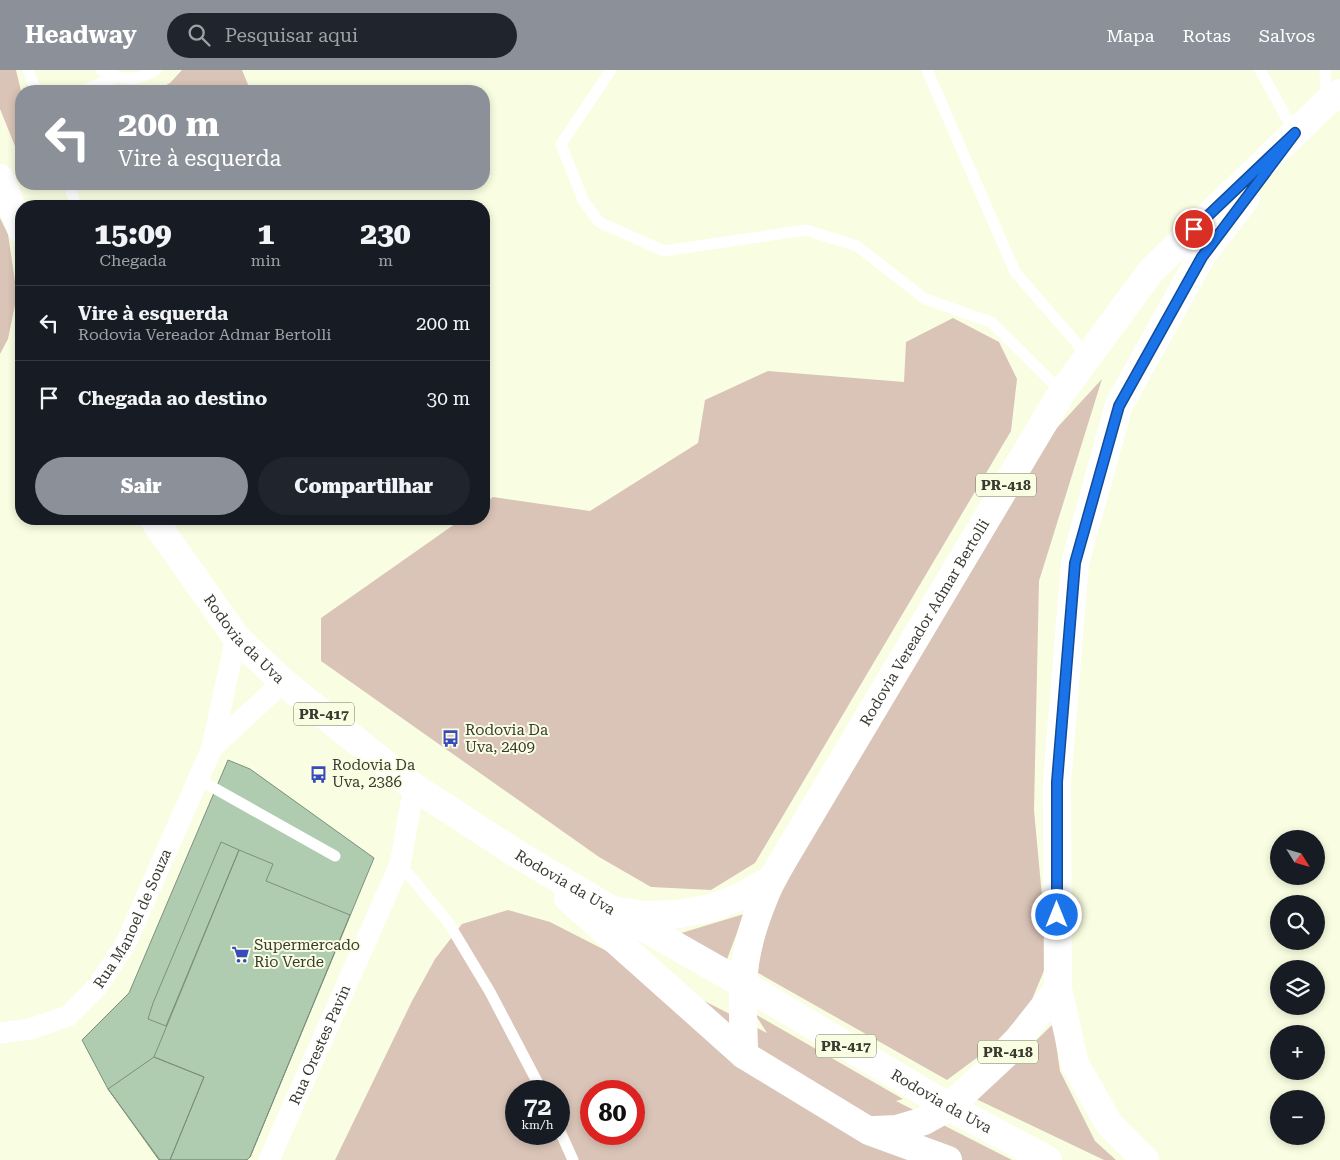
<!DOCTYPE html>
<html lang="pt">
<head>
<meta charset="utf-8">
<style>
  body { margin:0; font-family:"Roboto Serif",serif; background:#20242c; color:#f1f3f6; height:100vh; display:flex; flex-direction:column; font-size:19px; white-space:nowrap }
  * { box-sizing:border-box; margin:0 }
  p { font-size:16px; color:#9ea1a6 }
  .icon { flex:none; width:28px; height:28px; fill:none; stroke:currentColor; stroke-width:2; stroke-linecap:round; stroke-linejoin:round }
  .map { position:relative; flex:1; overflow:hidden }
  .sheet { position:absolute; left:15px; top:130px; width:475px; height:325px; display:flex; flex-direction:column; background:#171b24; border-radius:20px; box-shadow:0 2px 8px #0003 }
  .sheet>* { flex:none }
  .banner { position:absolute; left:15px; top:15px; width:475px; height:105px; border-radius:20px; box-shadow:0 2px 8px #0003; background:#8c9099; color:#fff; overflow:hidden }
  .needle { width:32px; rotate:127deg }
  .fabs { position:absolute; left:1270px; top:760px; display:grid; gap:10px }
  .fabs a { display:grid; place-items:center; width:55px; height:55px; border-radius:50%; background:#171b24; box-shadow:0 2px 8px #0003; font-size:25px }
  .speed { position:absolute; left:505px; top:1010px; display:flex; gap:10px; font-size:25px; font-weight:700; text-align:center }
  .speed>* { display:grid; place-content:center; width:65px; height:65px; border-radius:50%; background:#171b24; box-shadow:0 2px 8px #0003; line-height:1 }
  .speed small { font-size:12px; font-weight:400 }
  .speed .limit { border:8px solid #d22; background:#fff; color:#111 }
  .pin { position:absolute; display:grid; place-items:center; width:42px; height:42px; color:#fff; margin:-21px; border:2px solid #fff; border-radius:50%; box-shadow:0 1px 5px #0007 }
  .me { position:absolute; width:55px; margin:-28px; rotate:0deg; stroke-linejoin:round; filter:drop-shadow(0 0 4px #0008) }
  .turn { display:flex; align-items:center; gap:18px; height:105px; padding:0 20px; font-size:22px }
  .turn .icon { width:65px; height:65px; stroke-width:2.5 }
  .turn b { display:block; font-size:35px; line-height:42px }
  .eta { display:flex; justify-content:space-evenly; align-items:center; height:85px; text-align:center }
  .eta b { font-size:30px; font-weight:800; line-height:35px }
  .primary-button { display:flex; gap:10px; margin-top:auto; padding:10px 20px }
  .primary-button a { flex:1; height:58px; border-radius:30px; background:#8c9099; color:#fff; font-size:20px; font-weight:800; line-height:58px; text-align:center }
  .primary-button a+a { background:#20242c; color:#f1f3f6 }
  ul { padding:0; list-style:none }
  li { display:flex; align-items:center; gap:15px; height:75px; padding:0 20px; border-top:1px solid #363941 }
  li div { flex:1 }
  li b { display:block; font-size:19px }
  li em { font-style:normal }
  header { display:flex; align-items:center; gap:30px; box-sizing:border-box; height:70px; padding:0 25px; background:#8c9099; color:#fff }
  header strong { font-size:24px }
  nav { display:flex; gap:28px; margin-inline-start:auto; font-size:18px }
  .search { width:350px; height:45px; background:#20242c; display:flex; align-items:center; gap:12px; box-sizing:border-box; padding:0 18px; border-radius:28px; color:#9ea1a6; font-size:19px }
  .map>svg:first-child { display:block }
  .green { fill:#dac4b7; fill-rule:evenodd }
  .building { fill:#afccb0; stroke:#7c907c }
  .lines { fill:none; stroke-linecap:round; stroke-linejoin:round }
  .service { stroke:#fff; stroke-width:11 }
  .minor { stroke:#fff; stroke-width:21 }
  .primary { stroke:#fff; stroke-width:28 }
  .trunk { stroke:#fff; stroke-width:28 }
  .route-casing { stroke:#114b97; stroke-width:12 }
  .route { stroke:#1a73e8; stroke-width:9 }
  .labels { text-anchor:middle; stroke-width:4; stroke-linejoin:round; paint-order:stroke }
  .shield { fill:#f9fee2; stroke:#737565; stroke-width:1 }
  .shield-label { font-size:14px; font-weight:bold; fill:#393a30 }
  .street-label { font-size:15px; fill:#393a30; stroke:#f9fee2 }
  .poi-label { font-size:15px; fill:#393a30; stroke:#f9fee2; text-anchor:start }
</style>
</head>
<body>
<header>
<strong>Headway</strong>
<div class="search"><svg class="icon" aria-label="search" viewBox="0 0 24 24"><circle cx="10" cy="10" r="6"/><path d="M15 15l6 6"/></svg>Pesquisar aqui</div>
<nav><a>Mapa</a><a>Rotas</a><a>Salvos</a></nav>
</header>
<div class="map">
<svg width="1340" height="1090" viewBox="0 0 1340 1090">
  <rect width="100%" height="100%" fill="#f9fee2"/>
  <path class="green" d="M0,0H16L21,21V91L0,39Z
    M182,0H242L249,17L240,21H155L170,13Z
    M0,148L8,164L17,225L8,269L0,284Z
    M953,248L999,272L1017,309L1011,361L755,793L711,820L651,817L599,787L321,591V548L462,449H484V434L493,427L590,441L698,373L705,330L768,301L904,312L906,272Z
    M1102,309L1039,511L1034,740L1048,891L1028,939L990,978L947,1010L751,899L777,831L832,728L1055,360Z
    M508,840L550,852L767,963L755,944L903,1029L896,1031L1012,1090H335L412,931L435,889L462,854ZM516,1021H559V1064H516ZM591,1021H634V1064H591Z
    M744,844L726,892L678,864Z
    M1053,954L1060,1001L1095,1071L1116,1090H1104L976,1029Z"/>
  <path class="building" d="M228,690L250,699L374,788L250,1087L247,1090H160L108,1019L82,970L129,923Z
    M221,772L239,780L166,956L148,949L153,933Z
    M239,780L273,794L266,811L350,845L250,1087L247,1090H170L204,1007L154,987Z
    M154,987L204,1007L170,1090H159L108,1019Z"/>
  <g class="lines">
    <path class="service" d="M28,0L36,21
      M101,0C121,10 136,12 156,0
      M611,0L561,74L583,130L599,152L664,181L806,160L857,176L925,229L991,252L1062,322
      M927,0L1015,202L1088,286
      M1260,0L1295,63
      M1325,0L1326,31
      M83,21L115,7
      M69,114L76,136
      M198,709L335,786
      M400,794L448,852L490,922L542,1021
      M559,1059L573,1090"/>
    <g class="minor">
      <path d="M212,678L283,612"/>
      <path id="s1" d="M0,963L30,959L68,946L97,917L125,875L212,678L236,567"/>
      <path id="s2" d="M269,1090L400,794L414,717"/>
    </g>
    <path class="primary" id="s3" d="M613,840L743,914L949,1037L1048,1090"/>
    <g class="trunk">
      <path d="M0,108L21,159"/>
      <path id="s4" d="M153,449L236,567L283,612L414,717L522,787L612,840L645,845L678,844L711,838L742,826L772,809"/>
      <path d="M568,828L744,985L869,1061L948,1090"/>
      <path id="s5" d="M744,985C744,962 742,938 743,916C744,878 757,843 772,809L1062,322L1151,201L1327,32L1340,23"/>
      <path d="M874,1060L897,1059L924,1051L949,1037L1008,982L1058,919"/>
      <path d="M1145,1090L1109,1054L1075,994L1058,919L1057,712L1075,493L1119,335L1201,187L1246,128"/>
    </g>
  </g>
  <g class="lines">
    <defs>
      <path id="route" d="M1057,845V712L1075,493L1119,336L1202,187L1295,63L1194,159"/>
    </defs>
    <use href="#route" class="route-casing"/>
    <use href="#route" class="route"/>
  </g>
  <defs>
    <symbol id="bus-bare" viewBox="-9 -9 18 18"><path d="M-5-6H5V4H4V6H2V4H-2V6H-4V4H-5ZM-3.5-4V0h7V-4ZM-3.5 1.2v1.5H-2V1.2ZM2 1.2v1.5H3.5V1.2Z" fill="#384abc" stroke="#f9fee2" stroke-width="2.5" paint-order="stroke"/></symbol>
    <symbol id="supermarket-bare" viewBox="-9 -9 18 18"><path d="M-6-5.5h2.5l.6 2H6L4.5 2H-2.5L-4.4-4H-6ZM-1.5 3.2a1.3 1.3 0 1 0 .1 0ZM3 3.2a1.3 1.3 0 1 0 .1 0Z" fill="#384abc" stroke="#f9fee2" stroke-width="2.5" paint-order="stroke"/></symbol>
  </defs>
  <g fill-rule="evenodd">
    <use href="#bus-bare" x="438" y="656" width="25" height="25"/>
    <use href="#bus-bare" x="306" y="692" width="25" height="25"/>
    <use href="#supermarket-bare" x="228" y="872" width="25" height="25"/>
  </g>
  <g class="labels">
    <g class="shield">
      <rect x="976" y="403.5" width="60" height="23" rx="4"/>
      <rect x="294" y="632.5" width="60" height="23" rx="4"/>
      <rect x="816" y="964.5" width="60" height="23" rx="4"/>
      <rect x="978" y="970.5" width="60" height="23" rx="4"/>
    </g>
    <g class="shield-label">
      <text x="1006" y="420">PR-418</text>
      <text x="324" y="649">PR-417</text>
      <text x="846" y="981">PR-417</text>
      <text x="1008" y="987">PR-418</text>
    </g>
    <g class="street-label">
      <text dy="5" stroke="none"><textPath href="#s5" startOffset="479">Rodovia Vereador Admar Bertolli</textPath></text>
      <text dy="5" stroke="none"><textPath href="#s4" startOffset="151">Rodovia da Uva</textPath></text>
      <text dy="5" stroke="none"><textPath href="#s4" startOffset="556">Rodovia da Uva</textPath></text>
      <text dy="5" stroke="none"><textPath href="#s1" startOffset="189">Rua Manoel de Souza</textPath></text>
      <text dy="5" stroke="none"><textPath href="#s2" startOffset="126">Rua Orestes Pavin</textPath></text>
      <text dy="5" stroke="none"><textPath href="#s3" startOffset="380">Rodovia da Uva</textPath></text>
    </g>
    <g class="poi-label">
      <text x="465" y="665">Rodovia Da<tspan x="465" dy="17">Uva, 2409</tspan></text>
      <text x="332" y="700">Rodovia Da<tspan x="332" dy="17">Uva, 2386</tspan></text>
      <text x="254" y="880">Supermercado<tspan x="254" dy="17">Rio Verde</tspan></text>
    </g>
  </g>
</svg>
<div class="fabs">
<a><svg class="needle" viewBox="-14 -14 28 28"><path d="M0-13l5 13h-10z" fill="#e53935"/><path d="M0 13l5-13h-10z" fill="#9ea1a6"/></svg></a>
<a><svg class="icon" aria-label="search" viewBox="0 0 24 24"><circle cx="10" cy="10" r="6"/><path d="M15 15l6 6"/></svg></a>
<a><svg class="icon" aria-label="layers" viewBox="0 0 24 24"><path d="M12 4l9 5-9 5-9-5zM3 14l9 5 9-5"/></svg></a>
<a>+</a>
<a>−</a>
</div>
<div class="speed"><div>72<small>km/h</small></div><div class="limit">80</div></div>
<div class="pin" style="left:1194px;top:159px;background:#d93025"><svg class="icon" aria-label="arrive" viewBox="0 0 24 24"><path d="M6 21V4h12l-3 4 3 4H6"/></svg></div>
<svg class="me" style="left:1057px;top:845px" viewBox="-20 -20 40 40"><circle r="17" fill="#1a73e8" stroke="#fff" stroke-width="3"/><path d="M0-11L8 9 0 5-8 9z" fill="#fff"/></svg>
<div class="banner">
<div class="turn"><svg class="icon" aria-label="left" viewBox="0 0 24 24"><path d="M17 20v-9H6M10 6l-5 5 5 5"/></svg><div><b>200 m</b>Vire à esquerda</div></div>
</div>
<section class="sheet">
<div class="eta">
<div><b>15:09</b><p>Chegada</p></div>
<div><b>1</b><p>min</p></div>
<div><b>230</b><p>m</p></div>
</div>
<ul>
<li><svg class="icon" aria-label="left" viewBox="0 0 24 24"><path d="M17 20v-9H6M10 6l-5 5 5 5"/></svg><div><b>Vire à esquerda</b><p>Rodovia Vereador Admar Bertolli</p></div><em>200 m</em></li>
<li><svg class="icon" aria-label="arrive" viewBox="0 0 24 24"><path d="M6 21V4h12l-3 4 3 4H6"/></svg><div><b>Chegada ao destino</b></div><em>30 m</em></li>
</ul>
<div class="primary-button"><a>Sair</a><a>Compartilhar</a></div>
</section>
</div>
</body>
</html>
